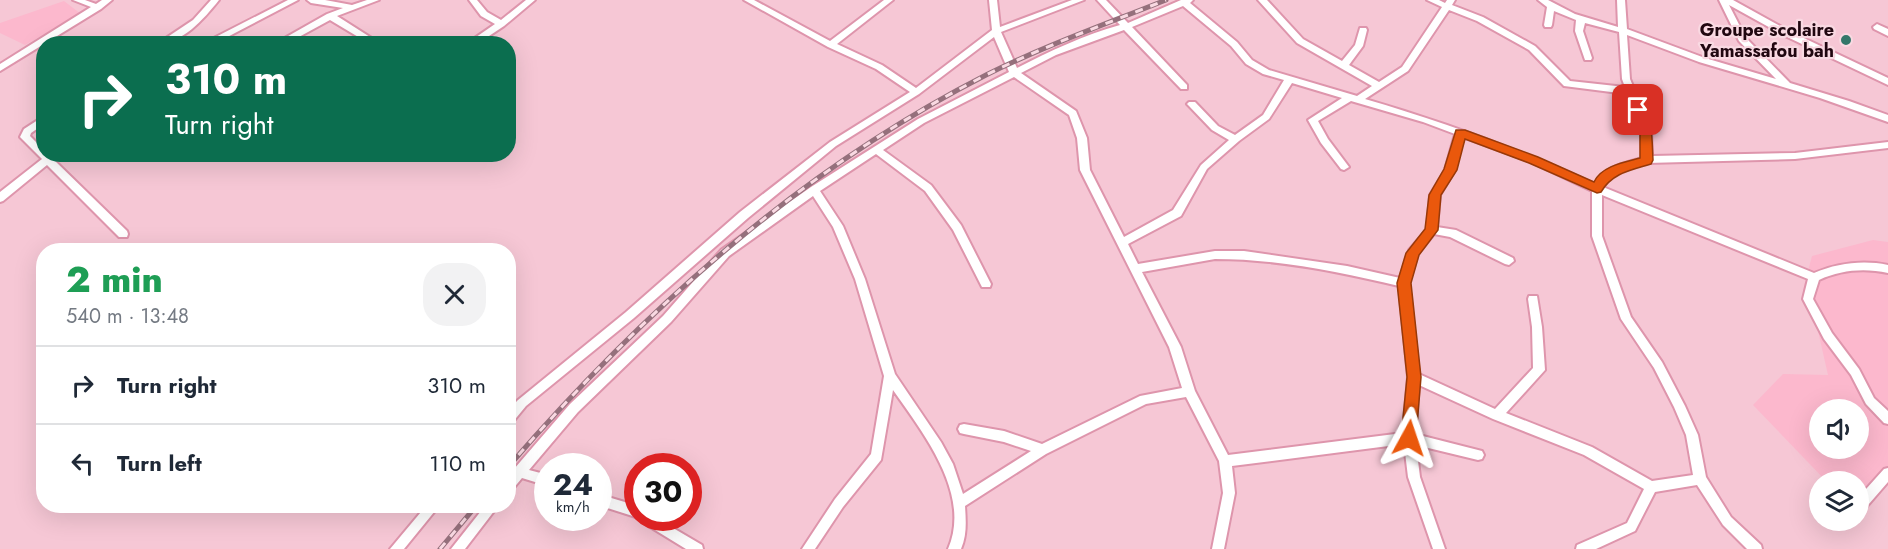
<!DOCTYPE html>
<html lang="en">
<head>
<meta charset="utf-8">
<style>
  body { margin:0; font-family:Jost,sans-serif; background:#f2f2f3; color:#1f2937; height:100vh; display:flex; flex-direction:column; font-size:22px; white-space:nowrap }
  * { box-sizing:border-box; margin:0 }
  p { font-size:20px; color:#747a83 }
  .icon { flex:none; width:33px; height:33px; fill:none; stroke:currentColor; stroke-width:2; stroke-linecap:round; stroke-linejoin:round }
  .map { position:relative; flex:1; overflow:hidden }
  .panel { position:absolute; left:36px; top:243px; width:480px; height:270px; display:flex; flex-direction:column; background:#fff; border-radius:24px; box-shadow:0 6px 24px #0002 }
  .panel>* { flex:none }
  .top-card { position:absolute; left:36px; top:36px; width:480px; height:126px; border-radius:24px; box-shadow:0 6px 24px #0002; background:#0b6e4f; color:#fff; overflow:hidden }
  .fabs { position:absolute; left:1809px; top:399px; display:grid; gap:12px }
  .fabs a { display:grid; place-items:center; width:60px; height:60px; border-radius:50%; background:#fff; box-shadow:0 6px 24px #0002; font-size:30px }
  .speed { position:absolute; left:534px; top:453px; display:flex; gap:12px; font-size:30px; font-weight:700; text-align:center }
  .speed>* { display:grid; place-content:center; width:78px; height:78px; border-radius:50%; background:#fff; box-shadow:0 6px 24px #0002; line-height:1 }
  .speed small { font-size:15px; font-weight:400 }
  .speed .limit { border:9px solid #d22; background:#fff; color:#111 }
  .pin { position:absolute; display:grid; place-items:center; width:51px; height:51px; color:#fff; margin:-26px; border-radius:12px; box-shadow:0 3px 9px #0006 }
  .me { position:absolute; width:66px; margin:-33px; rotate:5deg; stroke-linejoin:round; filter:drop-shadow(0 0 4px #0008) }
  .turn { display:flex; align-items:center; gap:21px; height:126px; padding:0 30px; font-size:27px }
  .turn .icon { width:78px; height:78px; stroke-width:2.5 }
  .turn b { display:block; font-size:42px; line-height:51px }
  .round { display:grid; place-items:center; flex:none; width:63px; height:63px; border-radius:24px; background:#f2f2f3 }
  .overview { display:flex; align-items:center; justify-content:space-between; height:102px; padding:0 30px }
  h1 { font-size:36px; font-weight:800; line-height:45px; color:#1e9e55 }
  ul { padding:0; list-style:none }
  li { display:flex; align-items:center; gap:18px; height:78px; padding:0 30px; border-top:2px solid #e0e1e3 }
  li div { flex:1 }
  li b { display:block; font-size:22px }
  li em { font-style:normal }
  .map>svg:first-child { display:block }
  .built { fill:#fcb8cd; fill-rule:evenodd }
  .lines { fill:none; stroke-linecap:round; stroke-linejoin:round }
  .minor-casing { stroke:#de95ac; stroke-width:4 }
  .minor { fill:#fff; fill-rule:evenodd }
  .rail-casing { stroke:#95707c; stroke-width:5 }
  .rail { stroke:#f9d9e2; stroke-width:3; stroke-dasharray:8; stroke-linecap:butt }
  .route { fill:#ea580c; stroke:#983908; stroke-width:1.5 }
  .poi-dot { fill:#34776a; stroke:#f9d9e2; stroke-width:2 }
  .labels { text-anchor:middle; stroke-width:4.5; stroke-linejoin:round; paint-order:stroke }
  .poi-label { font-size:18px; font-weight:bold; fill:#200710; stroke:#f9d9e2; text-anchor:end }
</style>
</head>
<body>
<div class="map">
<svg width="1888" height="549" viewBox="0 0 1888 549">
  <rect width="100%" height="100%" fill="#f6c7d5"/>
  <path class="built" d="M64,1L81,14L25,45L0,33V23Z
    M1873,240L1888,242V478L1859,501L1858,482L1826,481L1753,405L1783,374L1828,375L1818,331L1803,290L1812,256ZM1820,410H1858V448H1820Z"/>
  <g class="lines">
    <defs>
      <path id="minor" d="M73,0H85L96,4L102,0H112L101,9L0,71V64L91,7Z
        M211,0H219C204,19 182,44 157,44L193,20Z
        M288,0H298L214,44H202Z
        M307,0H325L352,5L367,0H379L337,16L381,44H370L330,20L286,44H274L327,14L343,8L311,3Z
        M469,0H477L487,12L501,20L526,0H535L504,26L477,44H466L495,24L481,16Z
        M744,0H754L830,41L884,0H893L837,44L882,65L916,88L992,30L989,0H997L1000,27L1072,0H1084L1001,32L1017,68C1050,51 1084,35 1120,25L1097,0H1106L1128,23L1181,0H1193L1190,3L1237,42L1252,60L1269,70L1357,96L1372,86L1297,43L1258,0H1267L1303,39L1342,61L1355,45L1360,28H1366L1367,30L1363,46L1349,65L1379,82L1402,67L1442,7L1427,0H1439L1445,3L1447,0H1455L1452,5L1483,17L1535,46L1570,81L1625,87L1622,79L1619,32L1585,23L1583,31L1592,58L1591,60H1585L1575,31L1576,20L1554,11L1552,25L1551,27H1545L1544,25L1547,7L1538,0H1548L1575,14L1618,27L1617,0H1625L1627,29L1705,58L1776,79L1739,41L1719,0H1733L1789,31L1888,78V85L1783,35L1729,5L1746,38L1790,83L1849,101L1888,115V122L1820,98L1699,62L1627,35L1630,79L1651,130L1652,156L1795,153L1888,142V148L1795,159L1647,163C1632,168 1610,172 1603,187L1814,273C1838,263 1863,260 1888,265V273C1864,268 1841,270 1819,280L1813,299L1832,333L1859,369L1874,398L1888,411V424L1884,423L1866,404L1851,375L1824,339L1803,299L1808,279L1602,195V236L1631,317L1662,362L1685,406L1698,435L1706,477L1731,517L1761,545L1762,549H1747L1723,525L1697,485L1655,492L1635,531L1596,549H1576L1577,545L1627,523L1644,489L1584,455L1493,419L1419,385L1415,434L1478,450L1482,451L1484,455L1482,459L1478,460L1416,445L1420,477L1445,549H1433L1408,477L1404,444L1232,466L1235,493L1224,549H1212L1223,493L1219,461L1186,397L1146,404L1046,454L965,506C966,521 967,535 961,549H948C972,494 923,433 893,390L881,460L843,507L815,549H802L835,499L871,454L884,376L855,279L833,227L813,196L729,256L671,322L578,412L529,470L548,475V486L522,478L512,490L508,491V476L570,404L663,316L721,250L811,187L918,119L1009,72L994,37L919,94L836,146L748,218L634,318L526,406L512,423L508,424V410L518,400L626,312L740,212L830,142L910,92L876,69L828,47ZM1183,6L1231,46L1246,64L1263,74L1284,80L1263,115L1235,135L1218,126L1195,102H1189L1187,104L1189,106L1212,130L1229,140L1201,165L1173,210L1124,237L1090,170L1087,138L1076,111L1021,73L1056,55L1124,30L1181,89H1187V85L1132,27ZM1449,10L1477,21L1529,50L1564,86L1627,94L1641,130L1642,158C1626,163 1602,167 1595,184C1520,150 1444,122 1365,99L1408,71ZM1014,77L1069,115L1077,138L1080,170L1169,347L1182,388L1140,396L1042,444L1004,431L964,424L960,425L958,429L960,433L964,434L1004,442L1031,451L963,494L953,464L941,442L895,374L865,279L843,226L820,191L876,154L925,191L953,230L982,287H990L991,284L961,225L931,185L883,150L924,123ZM1292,83L1342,98L1308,120L1321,143L1341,169L1344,170L1349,167L1328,139L1318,121L1351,101L1423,122L1455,134L1445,170L1430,195L1427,229L1409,250L1400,278L1347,266L1244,251H1215L1138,264L1128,244L1181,216L1207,169L1239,141L1269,119ZM1463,137L1531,162L1592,191V236L1621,319L1654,368L1674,407L1686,435L1693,475L1652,481L1592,447L1506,413L1545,370L1542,327L1537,296H1529L1528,299L1532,327L1533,368L1495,409L1419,374L1409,283L1418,254L1434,234L1450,237L1505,264L1509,265L1514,261L1513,258L1456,230L1437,227L1440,195L1455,170ZM1215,259C1277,259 1339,272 1399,286L1408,377L1403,433L1228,455L1195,391L1181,347L1142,272Z
        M1877,24L1888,29V36L1874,29L1873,27Z
        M44,116V124L31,133L30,136L44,150V154H61L54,160L127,231L128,234L127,237H119L47,165L3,201L0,202V192L42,159L20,137L24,129Z
        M1888,468V482L1862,512L1858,514V498L1884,469Z
        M598,494L638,506L639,518L598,505Z
        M426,506H439L404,549H390Z
        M485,506H498L465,549H451Z
        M640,518H656L702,545L703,549H686L642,522Z"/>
    </defs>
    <use href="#minor" class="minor-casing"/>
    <use href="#minor" class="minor"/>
    <defs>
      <path id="rail" d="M508,467C644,310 800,170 986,75C1044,46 1106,24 1166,0
        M440,549L476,506"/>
    </defs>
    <use href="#rail" class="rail-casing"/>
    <use href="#rail" class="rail"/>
  </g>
  <path class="route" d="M1638,106C1654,112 1652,146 1653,160L1651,164C1631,170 1612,173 1601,192L1597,193L1529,163L1465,139L1457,170L1441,195L1438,230L1419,255L1411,283L1421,377L1416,438L1414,443L1409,445L1403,443L1401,438L1407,377L1397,283L1406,253L1425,229L1429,195L1444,169L1456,130H1465L1538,157L1594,182C1601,166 1625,162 1640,158V130L1632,110Z"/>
  <circle class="poi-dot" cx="1846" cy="40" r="6"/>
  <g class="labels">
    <g class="poi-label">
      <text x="1834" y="36">Groupe scolaire<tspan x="1834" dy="21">Yamassafou bah</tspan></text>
    </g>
  </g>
</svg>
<div class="fabs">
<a><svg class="icon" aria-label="sound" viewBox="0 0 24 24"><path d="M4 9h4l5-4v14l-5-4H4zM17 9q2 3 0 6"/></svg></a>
<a><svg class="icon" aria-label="layers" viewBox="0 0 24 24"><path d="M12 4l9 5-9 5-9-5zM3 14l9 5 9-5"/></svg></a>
</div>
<div class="speed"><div>24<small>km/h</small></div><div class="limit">30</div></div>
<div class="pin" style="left:1638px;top:110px;background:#d93025"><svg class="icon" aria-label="arrive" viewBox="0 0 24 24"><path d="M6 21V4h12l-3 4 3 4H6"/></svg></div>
<svg class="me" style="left:1409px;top:438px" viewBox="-20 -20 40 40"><path d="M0-17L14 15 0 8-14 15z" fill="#ea580c" stroke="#fff" stroke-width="4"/></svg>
<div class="top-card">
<div class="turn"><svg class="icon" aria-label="right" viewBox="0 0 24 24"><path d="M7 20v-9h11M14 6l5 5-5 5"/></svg><div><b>310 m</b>Turn right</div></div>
</div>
<section class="panel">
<div class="overview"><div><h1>2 min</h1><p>540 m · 13:48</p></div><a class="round"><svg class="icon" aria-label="close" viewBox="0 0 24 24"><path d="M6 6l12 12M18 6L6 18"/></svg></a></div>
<ul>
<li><svg class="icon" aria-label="right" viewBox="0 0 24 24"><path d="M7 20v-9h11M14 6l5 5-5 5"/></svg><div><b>Turn right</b></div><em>310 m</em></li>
<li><svg class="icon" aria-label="left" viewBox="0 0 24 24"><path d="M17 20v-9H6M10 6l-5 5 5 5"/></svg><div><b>Turn left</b></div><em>110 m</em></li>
</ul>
</section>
</div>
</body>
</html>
